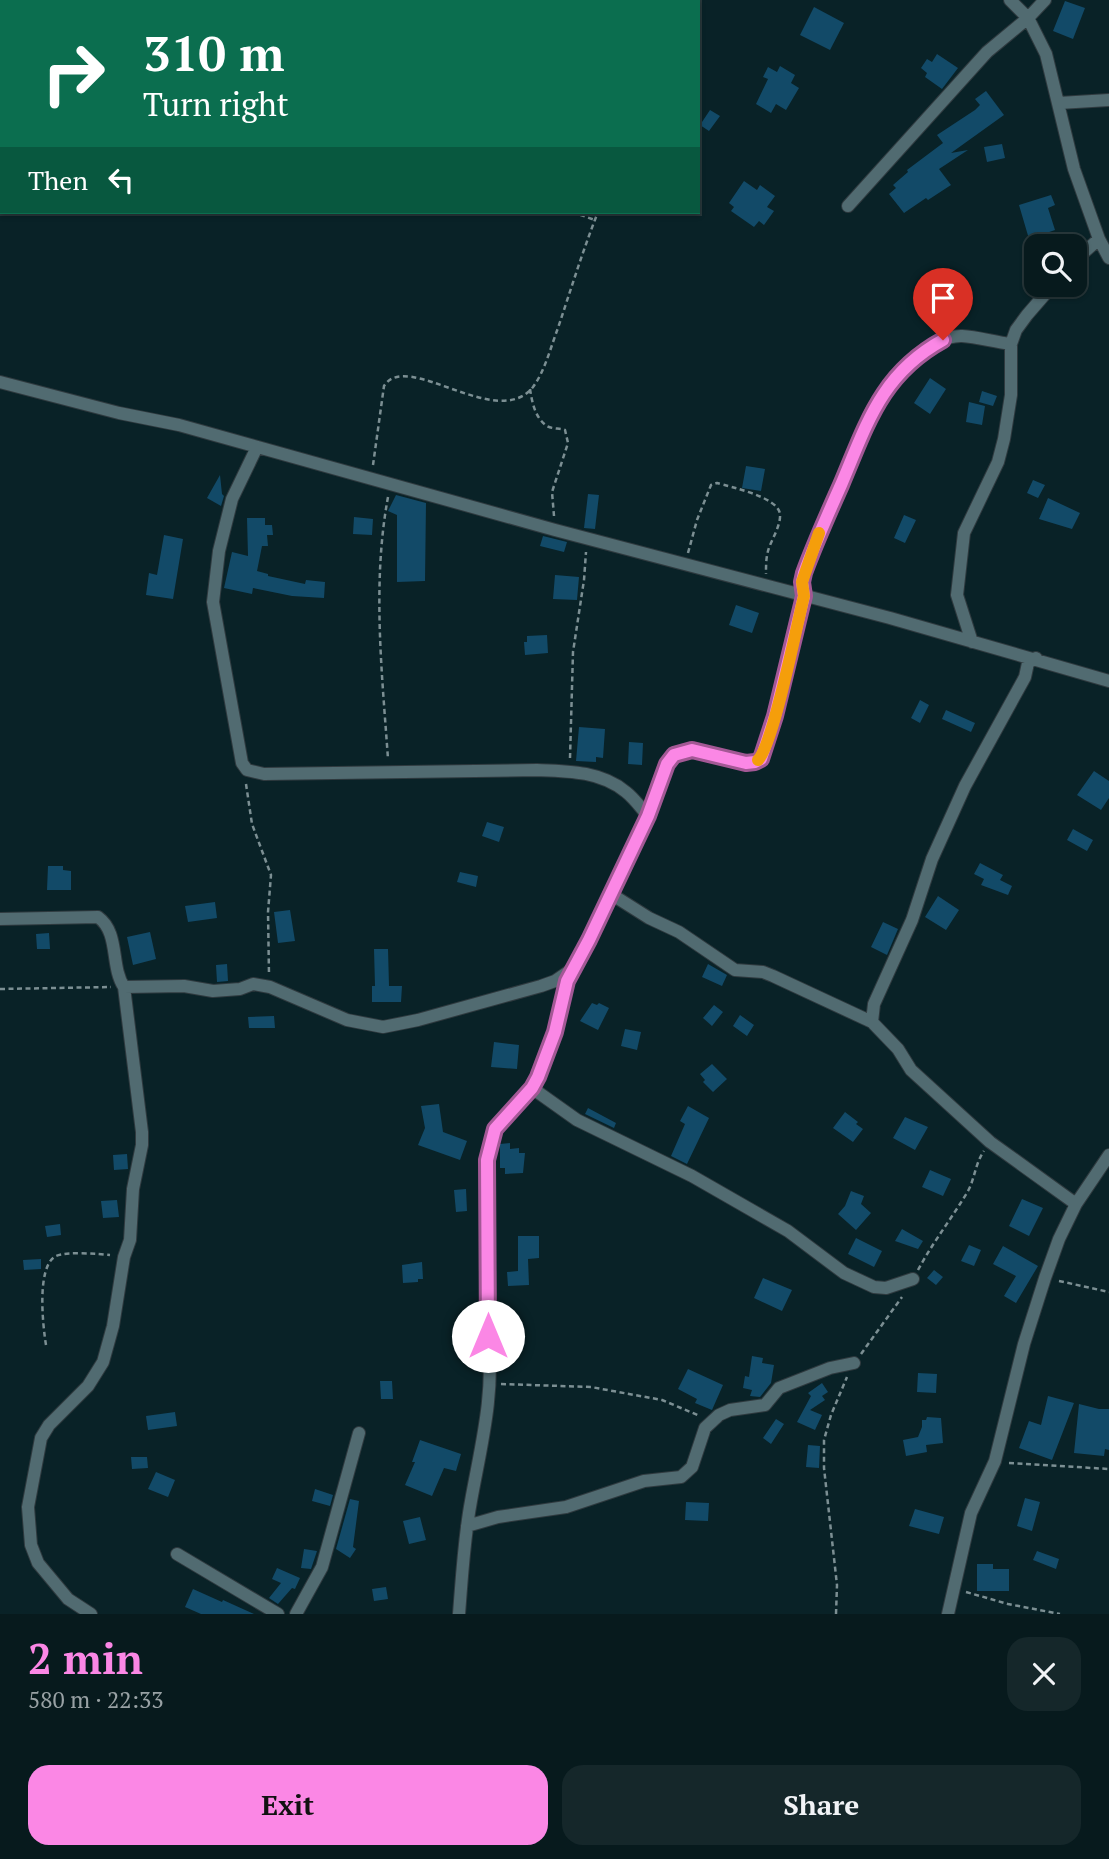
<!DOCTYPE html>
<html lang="en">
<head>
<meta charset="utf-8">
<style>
  body { margin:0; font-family:"PT Serif",serif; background:#15272a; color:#f1f3f6; height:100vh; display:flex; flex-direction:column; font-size:26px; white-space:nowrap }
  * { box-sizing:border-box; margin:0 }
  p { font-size:23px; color:#98a1a4 }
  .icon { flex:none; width:38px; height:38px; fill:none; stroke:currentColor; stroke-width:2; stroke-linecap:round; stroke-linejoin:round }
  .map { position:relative; height:1614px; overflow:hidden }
  .sheet { display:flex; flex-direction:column; background:#071a1d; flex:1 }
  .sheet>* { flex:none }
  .guide { position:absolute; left:0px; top:0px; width:700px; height:214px; box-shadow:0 2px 5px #0004,0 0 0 2px #28383b; background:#0b6e4f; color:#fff; overflow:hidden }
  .tools { position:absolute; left:1024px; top:234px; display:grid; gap:14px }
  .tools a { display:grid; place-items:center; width:63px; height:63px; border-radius:14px; background:#071a1d; box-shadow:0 2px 5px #0004,0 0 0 2px #28383b; font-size:35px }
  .pin { position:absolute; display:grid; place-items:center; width:60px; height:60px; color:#fff; margin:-72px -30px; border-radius:50% 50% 50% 0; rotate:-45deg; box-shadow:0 0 7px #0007 }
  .pin .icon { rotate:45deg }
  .me { position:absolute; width:77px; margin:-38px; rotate:0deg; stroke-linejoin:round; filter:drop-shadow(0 0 5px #0008) }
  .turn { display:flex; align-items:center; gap:24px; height:147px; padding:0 28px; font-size:32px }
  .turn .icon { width:91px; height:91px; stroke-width:2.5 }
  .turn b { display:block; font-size:49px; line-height:60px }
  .then { display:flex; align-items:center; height:66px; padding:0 28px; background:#0003; gap:14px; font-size:26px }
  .round { display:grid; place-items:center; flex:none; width:74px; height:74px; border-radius:21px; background:#15272a }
  .head { display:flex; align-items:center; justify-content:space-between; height:119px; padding:0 28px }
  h1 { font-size:42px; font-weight:700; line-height:52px; color:#fb87e5 }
  .primary-button { display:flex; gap:14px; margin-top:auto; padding:14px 28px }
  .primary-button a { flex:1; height:80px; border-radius:21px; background:#fb87e5; color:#111; font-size:28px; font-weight:700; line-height:80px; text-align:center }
  .primary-button a+a { background:#15272a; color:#f1f3f6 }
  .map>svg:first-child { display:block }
  .building { fill:#124a68 }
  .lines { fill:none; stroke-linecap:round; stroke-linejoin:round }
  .street-casing { stroke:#2f3a3f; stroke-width:14 }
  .path { stroke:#7c8f93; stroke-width:2.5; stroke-dasharray:5 3.5; stroke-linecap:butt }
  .street { stroke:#516b71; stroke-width:12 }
  .route-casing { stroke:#a35895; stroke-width:18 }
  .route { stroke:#fb87e5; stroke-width:12 }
  .slow { stroke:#f59e0b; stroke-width:12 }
</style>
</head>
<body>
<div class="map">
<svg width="1109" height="1614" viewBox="0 0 1109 1614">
  <rect width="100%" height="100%" fill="#092227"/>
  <path class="building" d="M1065,1L1085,8L1073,39L1053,31Z
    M814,7L844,23L830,50L800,35Z
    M937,54L958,68L942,89L925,77L927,73L921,68L927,59L932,62Z
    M780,66L795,75L791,83L799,88L786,110L776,104L771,113L756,104L768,79L763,77L768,67L777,72Z
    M986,91L1004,115L951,153L968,150L939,169L951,185L928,200L926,198L904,213L889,194L896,188L893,185L908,172L907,170L943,143L937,135L975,110L980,105L975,99Z
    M710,110L720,116L709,131L700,125Z
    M1002,144L1005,158L987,162L984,147Z
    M744,181L757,190L760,185L775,196L767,207L774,211L764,225L759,221L754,227L731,211L734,207L729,203Z
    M1051,195L1055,205L1048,208L1055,230L1029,239L1019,205Z
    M930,378L946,389L930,414L914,403Z
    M982,391L997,396L993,406L979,402Z
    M969,402L985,406L982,425L966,422Z
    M746,466L765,469L761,491L742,488Z
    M220,475L222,494L224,496L221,506L207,498Z
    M1033,480L1045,485L1038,498L1027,493Z
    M588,494L599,495L595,529L584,528Z
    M396,495L426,503L425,581L397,582V515L388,511Z
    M1048,498L1080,513L1072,529L1039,519Z
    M904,515L916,520L905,543L894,538Z
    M354,517L373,519L372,535L353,534Z
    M247,518H265V525H272L273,535H267L268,546H262L257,571L268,574V576L305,584L306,580L325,582L324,598L292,596L253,588L252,594L224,588L232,552L248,556Z
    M164,535L183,539L173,599L146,595L149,573L157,575Z
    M543,536L567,542L564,552L540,546Z
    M555,575L579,577L577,600L553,599Z
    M736,605L759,613L752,633L729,625Z
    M547,635L548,653L525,655L524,642H527V636Z
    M920,700L929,705L920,723L911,718Z
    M946,710L975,723L971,732L942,719Z
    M579,727L605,729L603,758L596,757V762L576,761Z
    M629,742L643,743L642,765L628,764Z
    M1094,771L1109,781V798L1101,810L1077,795Z
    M487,822L504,827L499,842L482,836Z
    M1073,829L1093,840L1087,851L1067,840Z
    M980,863L1003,875L1000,880L1012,886L1008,895L981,885L984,879L974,874Z
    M48,866H63V870L71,871V890H47Z
    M460,872L478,876L476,887L457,882Z
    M938,896L959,910L946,930L925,917Z
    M215,902L217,918L188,922L185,906Z
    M290,910L295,941L278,943L274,912Z
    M883,922L898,929L887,955L871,947Z
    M150,932L156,959L133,965L127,937Z
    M49,933L50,949H37L36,934Z
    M374,949H388L389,986H402L401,1002H372V986H375Z
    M227,964L228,981L217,982L216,965Z
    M708,964L727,975L722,986L702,977Z
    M592,1003L597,1005L599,1003L609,1008L598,1030L580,1021Z
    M714,1005L723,1012L712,1026L703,1018Z
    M740,1015L754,1025L747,1036L733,1026Z
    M274,1016L275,1028H249L248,1017Z
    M625,1029L641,1032L637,1050L621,1046Z
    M494,1042L519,1045L517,1069L491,1067Z
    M712,1064L727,1079L713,1092L703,1082L705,1080L700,1074Z
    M439,1104L443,1132L467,1141L460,1160L418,1145L425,1128L421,1106Z
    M688,1106L709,1118L687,1164L671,1156L685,1124L680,1121Z
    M588,1108L616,1123L614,1128L585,1114Z
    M845,1112L858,1122L856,1124L863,1129L853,1142L833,1128Z
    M905,1117L928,1127L915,1150L893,1138Z
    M510,1143V1149L519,1148V1153H525L523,1173L505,1174V1168H500V1144Z
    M127,1154L128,1169L114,1170L113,1155Z
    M930,1170L951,1179L943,1196L922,1187Z
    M466,1189L467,1211L456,1212L454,1190Z
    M851,1191L864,1196L861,1204L871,1213L856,1230L838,1214L845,1206Z
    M1022,1199L1043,1208L1029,1236L1009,1226Z
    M117,1200L119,1217L103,1218L101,1201Z
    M60,1224L61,1235L47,1237L45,1226Z
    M902,1229L923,1241L918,1249L895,1241Z
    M518,1236H539V1258L528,1259L529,1285L508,1286L507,1272L518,1271Z
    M856,1238L882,1251L874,1267L848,1254Z
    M969,1245L981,1250L974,1266L961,1261Z
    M1003,1246L1038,1266L1016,1303L1004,1296L1016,1276L993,1264Z
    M41,1259V1269L24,1270L23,1260Z
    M422,1262L423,1279H418V1282L403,1283L402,1265Z
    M934,1270L943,1277L936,1285L927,1278Z
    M763,1278L792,1290L782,1311L754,1298Z
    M752,1356L763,1358L762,1363L774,1365L771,1383L760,1397L750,1396L752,1390L743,1388L745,1376L749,1377Z
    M688,1369L723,1385L712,1410L695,1403L697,1399L678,1389Z
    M918,1373L937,1374L936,1393L917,1392Z
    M380,1381H392L393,1399H381Z
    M822,1383L828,1392L822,1396L825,1400L810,1410L822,1415L815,1430L797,1422L811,1396L808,1393Z
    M1048,1396L1074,1403L1052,1460L1019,1448L1029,1421L1041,1425Z
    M1079,1404L1099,1409H1109V1450L1105,1449L1104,1456L1074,1453Z
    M175,1412L177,1426L148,1430L146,1416Z
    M927,1417L941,1418L943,1443L926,1445L927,1452L906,1456L903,1440L918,1437L922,1427V1420H926Z
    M776,1419L784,1424L771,1444L763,1438Z
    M420,1440L461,1454L456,1471L444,1468L432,1496L405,1485L415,1462H412Z
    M808,1445L820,1446L819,1468L806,1467Z
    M131,1457H147L148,1468L132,1469Z
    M156,1472L175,1480L168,1497L148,1489Z
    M315,1489L333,1495L330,1506L312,1501Z
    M1025,1498L1040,1502L1032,1531L1017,1526Z
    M350,1499L359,1501L353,1547L356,1549L350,1558L336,1549Z
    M686,1502L709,1503L708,1521L685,1520Z
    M915,1509L944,1517L939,1534L909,1526Z
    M420,1517L426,1540L409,1544L403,1521Z
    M304,1549L317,1551L311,1569L301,1568Z
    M1037,1551L1059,1559L1056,1569L1033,1560Z
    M977,1564H993V1569H1009V1591H977Z
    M277,1568L300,1578L295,1589L292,1588L278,1604L269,1598L281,1583L272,1579Z
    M386,1587L388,1599L374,1601L372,1589Z
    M193,1589L222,1602L223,1600L254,1614H201L185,1607Z"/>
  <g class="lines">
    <defs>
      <path id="street" d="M1010,0L1028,18L1046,54L1074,169L1099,239L1109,258
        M238,2V0
        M1059,103L1109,100
        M848,206L987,52L1028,18L1045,0
        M1074,261L1099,239
        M0,382L119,413L179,425L555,530L890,618L1109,681
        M257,447L232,499L219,551L213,602L242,763L247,770L264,774L537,770C567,771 601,771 626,792C634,798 641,808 648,816
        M972,642L957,595L964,533L998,462L1004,439L1011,395V344L1016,330L1027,315L1053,285
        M1036,658L1028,663L1025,677L965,786L932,859L912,920L874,1004L872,1022L898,1049L911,1070L990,1142L1076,1204
        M611,894L649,918L679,932L735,970L763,972L773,976L872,1022
        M0,919L98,917C120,933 110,966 124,987L184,986L213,991L240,989L253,984L270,987L347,1020L383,1027L418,1020L541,986L555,981L571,970
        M532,1088L577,1120L692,1176L788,1231L844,1273L874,1287L886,1288L913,1279
        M467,1526L498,1517L566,1507L644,1481L681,1477L692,1467L705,1428L719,1415L730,1410L765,1405L779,1388L830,1368L854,1363
        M177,1554L278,1614
        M91,1614L68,1599L38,1563L31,1545L28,1507L41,1438L49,1425L88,1386L103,1362L113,1326L124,1257L130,1240L133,1189L142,1145V1132L124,987
        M296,1614L322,1567L359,1433
        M459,1614C462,1577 464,1538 471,1501C481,1445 495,1394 488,1336L487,1160L495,1129L532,1088L538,1078L555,1032L567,981L589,940L648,816L668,764L674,755L692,750L746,763L755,762L764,753L804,596L802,582L804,573L871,412C888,385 926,335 962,336C978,337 994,342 1011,344
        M948,1614L971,1513L995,1461L1024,1344L1045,1278L1059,1239L1076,1204L1109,1155"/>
    </defs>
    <use href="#street" class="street-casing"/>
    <path class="path" d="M679,2L680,0
      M0,74H2
      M572,212L595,220
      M530,389C532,402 535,418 547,426C552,429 559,428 565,430L568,443L552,492L554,516
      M373,465L384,386C407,349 497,432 533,387C545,371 551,346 558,328C571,289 583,250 598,212
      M388,497C372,583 382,673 388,759
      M688,553L697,520L711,485L717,483C731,487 778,497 780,514C781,526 771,540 768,551C766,558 766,566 766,574
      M570,758L573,652L584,580L586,552
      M246,784L252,824L271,875L268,912L269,975
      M0,989L111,987
      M918,1270C933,1242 952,1218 968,1191C975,1178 975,1164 984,1151
      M1059,1281L1109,1292
      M46,1345C43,1327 36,1266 56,1256C67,1251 98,1254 110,1255
      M861,1354L902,1297
      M501,1384L591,1387L662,1400L700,1416
      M1009,1463L1109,1469
      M966,1592L1008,1604L1060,1614
      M836,1614L837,1585L824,1468V1440L831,1415L847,1377"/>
    <use href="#street" class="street"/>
  </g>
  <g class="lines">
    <defs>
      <path id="route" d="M488,1336L487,1160L495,1129L532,1088L538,1077L555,1032L567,981L589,940L648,816L667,764L674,755L692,750L746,763L755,762L761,759L775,716L804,596L802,582L804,573C815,543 828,514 841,485C867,424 881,374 943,340"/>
    </defs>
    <use href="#route" class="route-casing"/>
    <use href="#route" class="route"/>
    <path class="slow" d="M758,760C773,746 797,624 804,596L802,582L819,533"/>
  </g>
</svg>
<div class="tools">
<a><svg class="icon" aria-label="search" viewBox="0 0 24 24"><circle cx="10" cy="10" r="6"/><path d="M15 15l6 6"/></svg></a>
</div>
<div class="pin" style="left:943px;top:340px;background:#d93025"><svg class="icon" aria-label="arrive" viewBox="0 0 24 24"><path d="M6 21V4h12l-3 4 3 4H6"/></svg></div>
<svg class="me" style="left:488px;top:1336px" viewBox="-20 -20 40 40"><circle r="19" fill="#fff"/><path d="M0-13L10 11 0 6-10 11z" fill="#fb87e5"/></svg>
<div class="guide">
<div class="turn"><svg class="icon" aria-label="right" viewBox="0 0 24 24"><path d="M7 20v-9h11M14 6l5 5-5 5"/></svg><div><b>310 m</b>Turn right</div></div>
<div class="then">Then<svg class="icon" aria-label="left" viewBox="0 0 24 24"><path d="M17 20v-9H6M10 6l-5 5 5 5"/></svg></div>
</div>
</div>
<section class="sheet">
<div class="head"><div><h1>2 min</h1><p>580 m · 22:33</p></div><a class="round"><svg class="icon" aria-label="close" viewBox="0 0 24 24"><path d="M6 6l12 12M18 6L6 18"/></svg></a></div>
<div class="primary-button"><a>Exit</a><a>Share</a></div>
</section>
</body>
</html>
